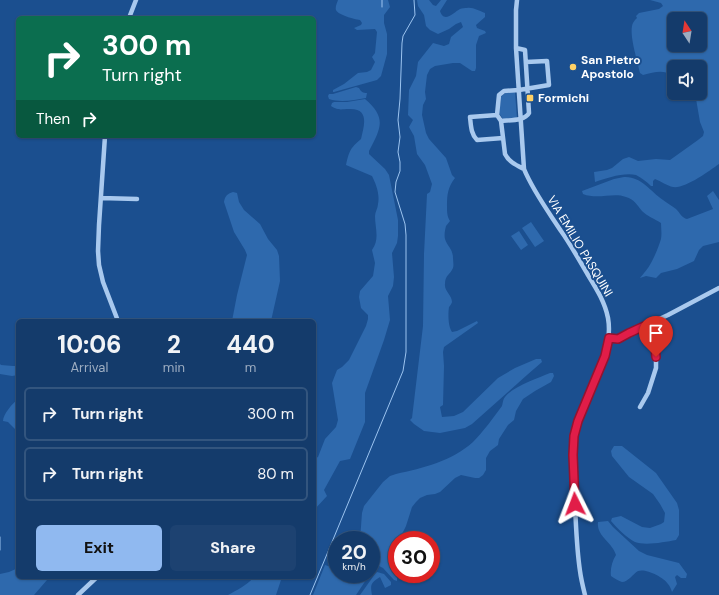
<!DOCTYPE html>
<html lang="en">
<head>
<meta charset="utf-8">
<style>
  body { margin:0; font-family:"DM Sans",sans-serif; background:#1d4271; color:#f1f3f6; height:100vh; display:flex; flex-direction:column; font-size:15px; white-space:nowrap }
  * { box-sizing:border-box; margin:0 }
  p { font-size:13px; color:#9dadc1 }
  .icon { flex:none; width:22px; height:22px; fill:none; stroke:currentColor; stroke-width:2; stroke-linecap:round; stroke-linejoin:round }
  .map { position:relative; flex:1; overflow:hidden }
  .side { position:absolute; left:16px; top:319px; width:300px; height:260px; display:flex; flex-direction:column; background:#143b6b; border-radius:6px; box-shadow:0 1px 3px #0004,0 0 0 1px #33557e }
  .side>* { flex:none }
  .banner { position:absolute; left:16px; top:16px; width:300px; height:122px; border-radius:6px; box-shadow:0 1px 3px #0004,0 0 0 1px #33557e; background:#0b6e4f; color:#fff; overflow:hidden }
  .needle { width:26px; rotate:348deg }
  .controls { position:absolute; left:667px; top:12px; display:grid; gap:8px }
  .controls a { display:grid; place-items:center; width:40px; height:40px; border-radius:6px; background:#143b6b; box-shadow:0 1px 3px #0004,0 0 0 1px #33557e; font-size:20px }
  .speed { position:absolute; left:328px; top:531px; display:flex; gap:8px; font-size:20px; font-weight:700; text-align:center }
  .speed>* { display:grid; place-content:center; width:52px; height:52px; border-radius:50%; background:#143b6b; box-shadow:0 1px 3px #0004,0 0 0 1px #33557e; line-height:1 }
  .speed small { font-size:10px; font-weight:400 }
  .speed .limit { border:6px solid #d22; background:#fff; color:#111 }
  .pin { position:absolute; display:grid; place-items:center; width:34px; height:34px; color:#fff; margin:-41px -17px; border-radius:50% 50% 50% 0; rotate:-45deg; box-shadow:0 0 4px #0007 }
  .pin .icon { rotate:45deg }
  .me { position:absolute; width:44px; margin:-22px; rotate:357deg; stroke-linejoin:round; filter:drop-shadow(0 0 3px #0008) }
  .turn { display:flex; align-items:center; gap:14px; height:84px; padding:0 20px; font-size:18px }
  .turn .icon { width:52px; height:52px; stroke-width:2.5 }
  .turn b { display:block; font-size:28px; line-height:34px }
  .then { display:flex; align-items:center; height:38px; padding:0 20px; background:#0003; gap:8px; font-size:15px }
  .eta { display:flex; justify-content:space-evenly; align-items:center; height:68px; text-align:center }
  .eta b { font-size:24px; font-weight:800; line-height:28px }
  .primary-button { display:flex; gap:8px; margin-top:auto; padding:8px 20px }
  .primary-button a { flex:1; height:46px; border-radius:6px; background:#90b9f0; color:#111; font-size:16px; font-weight:800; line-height:46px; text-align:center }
  .primary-button a+a { background:#1d4271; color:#f1f3f6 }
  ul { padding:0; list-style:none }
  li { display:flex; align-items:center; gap:12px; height:54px; margin:0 8px 6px; padding:0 12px; border:2px solid #33557e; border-radius:6px }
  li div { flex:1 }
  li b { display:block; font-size:15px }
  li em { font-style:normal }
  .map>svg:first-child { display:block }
  .green { fill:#2e69ad; fill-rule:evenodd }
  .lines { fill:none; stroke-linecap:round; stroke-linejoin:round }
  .stream { stroke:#9cc4f0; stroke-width:1 }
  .minor { stroke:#a9c9ee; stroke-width:4.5 }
  .route-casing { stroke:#92132f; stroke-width:10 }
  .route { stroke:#e11d48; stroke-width:7 }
  .poi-dot { fill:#ffd166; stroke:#1b4f8f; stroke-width:1.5 }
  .labels { text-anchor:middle; stroke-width:4; stroke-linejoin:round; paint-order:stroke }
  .poi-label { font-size:12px; font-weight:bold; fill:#fff; stroke:#1b4f8f; text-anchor:start }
  .street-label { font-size:12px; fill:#fff; stroke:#1b4f8f }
</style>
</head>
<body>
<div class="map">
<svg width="719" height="595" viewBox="0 0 719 595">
  <rect width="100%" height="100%" fill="#1b4f8f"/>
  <path class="green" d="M338,0H388L390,7L384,15V23L387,34V54L381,76L377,80L334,92H333V90L344,84L358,73L367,72L371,70L375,62L372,57L375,53L377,32L375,29L357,30L354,28L361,25L362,23L360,20C354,19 338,15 336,10C335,7 337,3 338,0Z
    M417,0H429L433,5L436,6L441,0H447L440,11C444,24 454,12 460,9C462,8 465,8 467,8C473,7 479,11 485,13V17L476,25L477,28L485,31L486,33L479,36L476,45V68L475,71H472L460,63H453L435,66L430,69L427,75L425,92L426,99L423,105L422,115L426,133L429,139L446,158L452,175L455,178C448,187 447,194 447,206C447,212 447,216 450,221L446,226C445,230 444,235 445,239C447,246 453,249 453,258C453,261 454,265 453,268C450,275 445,275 445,284C444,291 452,295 452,302C452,303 450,306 449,307C448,314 448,326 452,332L457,331L477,321L478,323L444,347L443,352L444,366L443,405L440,407L442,417L454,416L463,412L498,378L515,368L536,359H541L542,362L527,375L472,424L465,428L440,433L424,431L414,424L410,420L412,418L423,326L424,254L427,194L430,192L432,184L425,165L417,154L414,136L409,127L413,120L408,115L409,90L416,76L418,62L433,43L444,46L449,44L451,37L463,27L461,22L456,24L449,29L438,34L430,30L426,26L424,15L418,6Z
    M650,0H719V164C709,171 685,189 673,187C667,186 661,181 655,179L653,181V186H651C647,182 642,178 636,175C625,172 606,178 595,182L594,172L607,170L612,168L623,159L629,157L638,161L656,159L670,160L698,140L703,136L704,132L700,122L695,93H700V67H674V76C663,69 655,72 643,75L640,73C638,62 628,33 633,23C634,21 635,20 637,18L636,16L639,13L659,9L663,6L661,3ZM674,19H700V45H674Z
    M356,87L359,88C361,92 363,93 367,93L366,98C354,100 341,103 329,99L328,96L329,94H333Z
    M515,92L517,118L503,119L499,113L501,97C504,92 510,92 515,92Z
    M365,99C387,118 381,128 369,151V154L385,169L389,175L398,220V236L397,243L392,253L394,277L393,286L388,296L390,320L384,340L365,393V422L350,459L340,461L324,490L327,496L314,510V459L318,457L325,439L336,427L338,420L332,383L337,370L342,367L349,360L366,326L368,319V315L361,308L359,297L360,291L373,276L375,263L372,250C380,239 375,228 375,216C375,212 378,208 378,204C380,194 376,184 372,176L346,165C349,152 350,148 361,139C364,126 370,108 349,109C341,109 339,111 331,106L332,103L334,102H347Z
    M624,177C641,176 650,191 663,200C667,203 672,206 676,209C680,213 682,218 687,219L713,209L707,196L713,191L719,200V242L703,246L699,250L694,261L677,269L661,273L656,278L646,276L640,278C641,276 643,275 644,273C651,266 658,249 661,239C662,233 661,228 661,223C655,219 647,216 642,211C637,205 634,199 626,197C613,192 598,200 583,194L582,191L614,179Z
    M233,192L237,193L239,202L244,210L260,224L268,239L277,250L279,256L280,281L271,321H232L237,295L247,255L245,250L234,232L224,202C225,196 227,194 233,192Z
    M531,222L544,241L535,247L522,228Z
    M519,231L528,245L521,250L511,236Z
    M0,364L1,365L13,366H18V375L12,376L0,374Z
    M550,373H553L554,376L551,382L535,391L523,399L516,411L514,420L508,425L499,439L498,445L490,451L486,458V470L483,475L479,478H475L461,475L455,478L440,492L435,494L427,495L420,498L416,502L412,507L406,526L399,540H397V545L389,560L392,572L397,578V581L394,580L383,568L379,566L373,569L371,573V540H360L362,513L364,506L383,482L390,476L396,474C423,468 452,461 473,442C483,432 494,417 502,406C503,402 503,399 505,397C512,387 538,378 550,373Z
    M18,399V432L8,422L3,421C3,414 13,403 18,399Z
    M614,446H622L656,473L677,503L679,510V535L676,540C665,542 645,546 635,542C627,538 617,528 611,521L612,518L621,516L642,527L650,528L661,524L664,522L665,513L660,504L653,494L629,477L612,456L611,451Z
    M608,521L613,527L639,551L647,555L679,563L687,574L686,578H681L677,575L675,577L677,584L672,592C671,589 670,586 668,584C664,577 645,568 638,571C633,574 628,582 622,582C619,581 614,578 611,576C610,570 612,561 616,555C613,543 596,536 598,522Z
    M325,565L337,569V574H370L356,595H313Z
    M18,568V577H51L47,580L34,595H0V574L9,572Z
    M377,572L384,574L391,582V585L385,588L380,577C371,583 370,584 372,595H360L375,574Z
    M254,577H282L276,595H228C237,590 246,586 254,577Z"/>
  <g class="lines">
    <path class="stream" d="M382,0V7
      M0,537V550
      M310,595L403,371L406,352V235L405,224L395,192L396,182L400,171V162L398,152L400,137L398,120L400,99L402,43L403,36L415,15L414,0"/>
    <path class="minor" d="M517,0L516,10V48L524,169C533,191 548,211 561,231C571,245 579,260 588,275C596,288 605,302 608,318C615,357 582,398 575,436C571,453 573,472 574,490C576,517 576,545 580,571C581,579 583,587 585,595
      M129,18L136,0
      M516,48L525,50L529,113C525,121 509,120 501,121L505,154C509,162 516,165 524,169
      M497,115L470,117C471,126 471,134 477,140L503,138
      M501,121L497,115L499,95L504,91L519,90L549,85L547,61L526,62
      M105,136L99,225L98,251L99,265L103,282L118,321
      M101,198L137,199
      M609,338L618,339L621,338L629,333L668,315L719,288
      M640,407L648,393L656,368V357L653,330L651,323
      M78,595L97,577"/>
  </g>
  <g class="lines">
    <defs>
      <path id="route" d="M575,504L573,455L574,436L578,421L605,356L609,338L618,339L629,333L651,323L653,330L656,357"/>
    </defs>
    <use href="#route" class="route-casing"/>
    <use href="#route" class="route"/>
  </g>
  <g class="poi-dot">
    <circle cx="573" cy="67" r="4"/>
    <rect x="526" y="94" width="8" height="8" rx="2"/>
  </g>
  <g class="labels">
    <g class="poi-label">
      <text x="581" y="64">San Pietro<tspan x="581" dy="14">Apostolo</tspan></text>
      <text x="538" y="102">Formichi</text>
    </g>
    <g class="street-label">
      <text transform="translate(580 246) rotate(59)" y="4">VIA EMILIO PASQUINI</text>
    </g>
  </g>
</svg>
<div class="controls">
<a><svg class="needle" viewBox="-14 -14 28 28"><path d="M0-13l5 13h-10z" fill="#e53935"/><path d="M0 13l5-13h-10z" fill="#9dadc1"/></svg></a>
<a><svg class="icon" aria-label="sound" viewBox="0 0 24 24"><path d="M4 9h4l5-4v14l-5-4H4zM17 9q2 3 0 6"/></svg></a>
</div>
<div class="speed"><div>20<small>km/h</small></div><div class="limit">30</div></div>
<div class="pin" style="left:656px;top:357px;background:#d93025"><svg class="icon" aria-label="arrive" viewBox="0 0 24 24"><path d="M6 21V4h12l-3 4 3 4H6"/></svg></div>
<svg class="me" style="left:575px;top:504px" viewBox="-20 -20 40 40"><path d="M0-17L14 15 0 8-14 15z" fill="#e11d48" stroke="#fff" stroke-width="4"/></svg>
<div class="banner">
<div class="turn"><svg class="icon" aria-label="right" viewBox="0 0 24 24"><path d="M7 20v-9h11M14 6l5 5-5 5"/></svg><div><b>300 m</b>Turn right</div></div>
<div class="then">Then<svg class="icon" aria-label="right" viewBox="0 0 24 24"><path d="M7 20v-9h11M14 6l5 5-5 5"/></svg></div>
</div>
<section class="side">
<div class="eta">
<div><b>10:06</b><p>Arrival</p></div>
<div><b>2</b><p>min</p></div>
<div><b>440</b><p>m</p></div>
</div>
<ul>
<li><svg class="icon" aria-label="right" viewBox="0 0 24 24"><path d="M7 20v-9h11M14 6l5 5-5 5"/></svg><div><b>Turn right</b></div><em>300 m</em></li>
<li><svg class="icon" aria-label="right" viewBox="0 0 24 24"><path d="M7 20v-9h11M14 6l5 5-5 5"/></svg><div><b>Turn right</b></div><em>80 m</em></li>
</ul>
<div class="primary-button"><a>Exit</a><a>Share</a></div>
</section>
</div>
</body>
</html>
